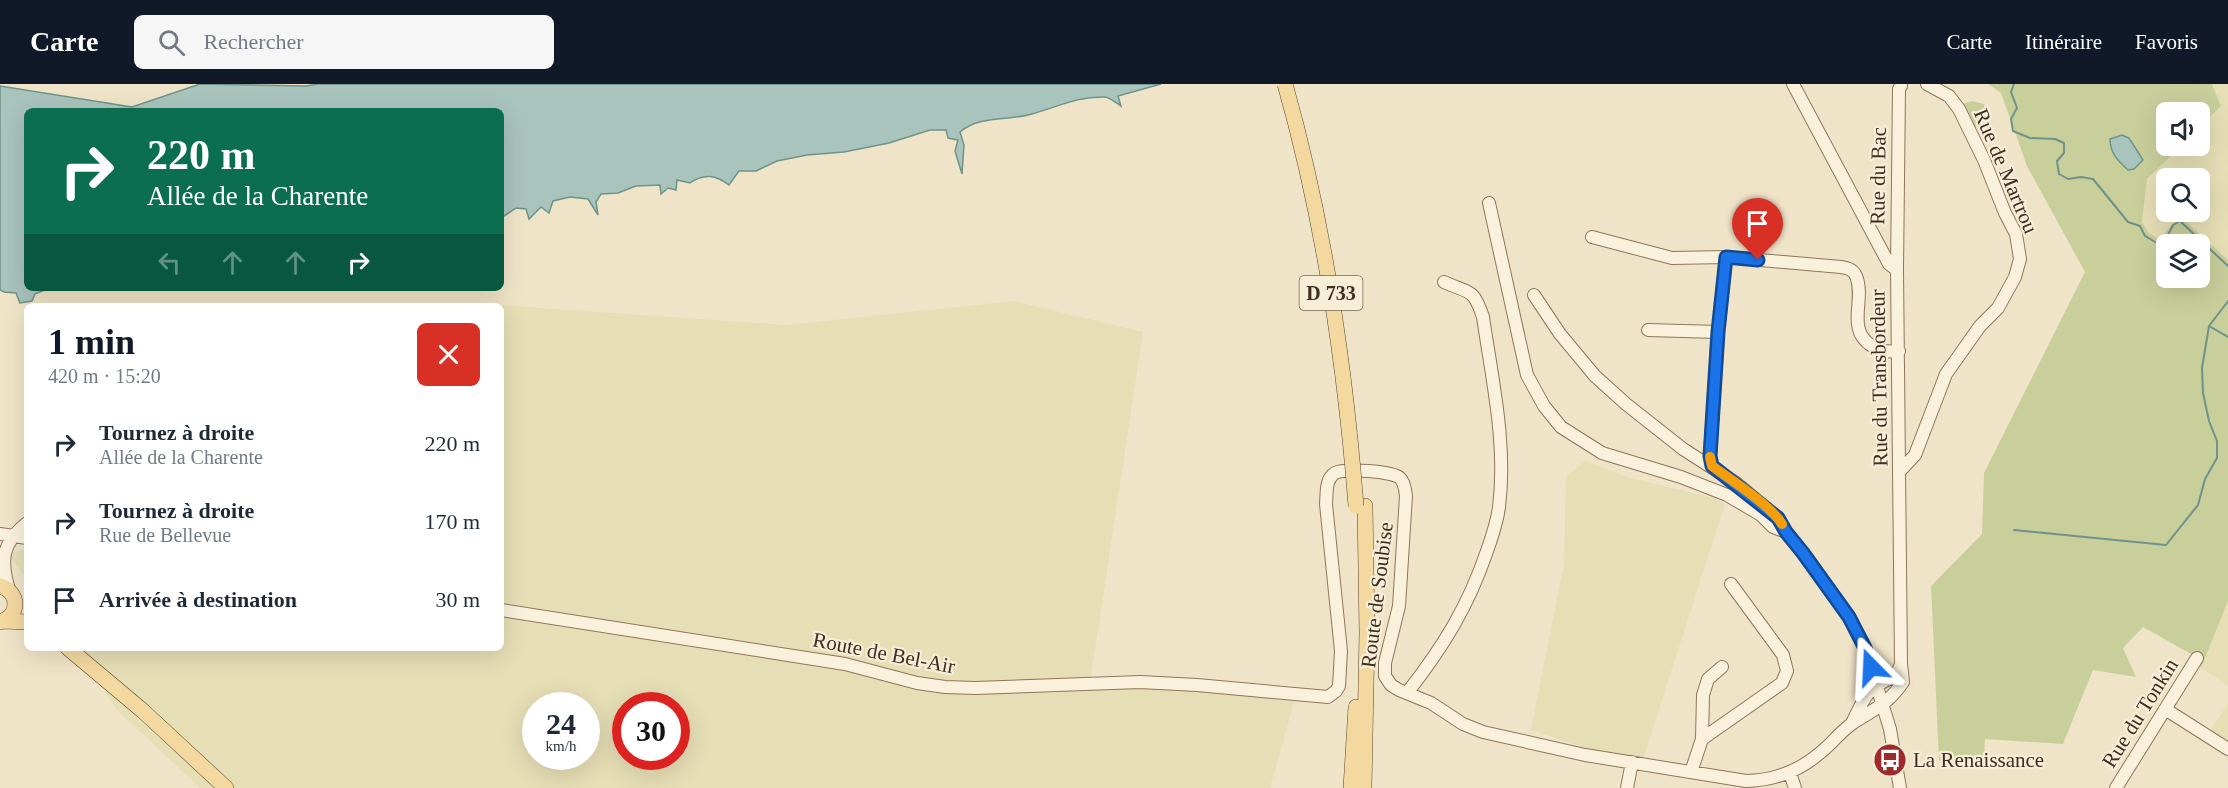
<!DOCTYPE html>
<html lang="fr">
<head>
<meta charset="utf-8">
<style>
  body { margin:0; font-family:Georgia,serif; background:#f6f6f7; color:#1f2937; height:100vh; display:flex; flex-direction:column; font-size:22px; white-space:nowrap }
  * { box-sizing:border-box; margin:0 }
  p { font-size:20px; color:#747a83 }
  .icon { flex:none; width:33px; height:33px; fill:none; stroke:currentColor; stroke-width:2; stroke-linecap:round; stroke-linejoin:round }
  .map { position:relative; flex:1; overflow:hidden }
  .side { position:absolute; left:24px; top:219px; width:480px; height:348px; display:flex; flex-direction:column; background:#fff; border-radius:9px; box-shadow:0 6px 24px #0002 }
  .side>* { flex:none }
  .hud { position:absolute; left:24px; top:24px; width:480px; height:183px; border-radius:9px; box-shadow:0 6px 24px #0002; background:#0b6e4f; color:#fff; overflow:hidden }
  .fabs { position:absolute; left:2156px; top:18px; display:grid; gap:12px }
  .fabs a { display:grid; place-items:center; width:54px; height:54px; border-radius:9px; background:#fff; box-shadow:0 6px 24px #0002; font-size:30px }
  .speed { position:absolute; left:522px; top:608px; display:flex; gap:12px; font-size:30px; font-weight:700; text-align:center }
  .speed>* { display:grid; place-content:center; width:78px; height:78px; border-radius:50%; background:#fff; box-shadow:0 6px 24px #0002; line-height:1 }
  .speed small { font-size:15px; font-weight:400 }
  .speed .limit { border:9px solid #d22; background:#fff; color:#111 }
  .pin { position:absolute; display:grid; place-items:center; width:51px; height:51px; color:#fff; margin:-62px -26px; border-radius:50% 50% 50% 0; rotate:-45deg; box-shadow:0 0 6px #0007 }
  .pin .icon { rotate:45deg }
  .me { position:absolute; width:66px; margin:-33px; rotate:339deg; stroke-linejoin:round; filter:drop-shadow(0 0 4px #0008) }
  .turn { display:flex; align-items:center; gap:21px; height:126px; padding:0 24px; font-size:27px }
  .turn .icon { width:78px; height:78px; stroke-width:2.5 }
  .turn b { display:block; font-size:42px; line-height:51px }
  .lanes { display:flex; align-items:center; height:57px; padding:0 24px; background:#0003; justify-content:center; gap:30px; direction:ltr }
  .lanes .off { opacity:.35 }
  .round { display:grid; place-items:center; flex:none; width:63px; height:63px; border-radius:9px; background:#f6f6f7 }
  .overview { display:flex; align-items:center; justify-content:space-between; height:102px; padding:0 24px }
  h1 { font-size:36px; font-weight:700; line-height:45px; color:#111827 }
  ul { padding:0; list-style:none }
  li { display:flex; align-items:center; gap:18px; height:78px; padding:0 24px }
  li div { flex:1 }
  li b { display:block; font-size:22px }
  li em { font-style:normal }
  header { display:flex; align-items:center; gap:36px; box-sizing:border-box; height:84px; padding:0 30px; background:#111827; color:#fff }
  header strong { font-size:28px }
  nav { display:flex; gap:33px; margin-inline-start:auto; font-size:21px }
  .search { width:420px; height:54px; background:#f6f6f7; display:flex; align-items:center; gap:15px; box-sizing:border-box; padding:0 21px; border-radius:9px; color:#747a83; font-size:22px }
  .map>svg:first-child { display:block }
  .farmland { fill:#e6deb5; fill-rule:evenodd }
  .green { fill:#c9cf9b; fill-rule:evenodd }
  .water { fill:#a9c4bc; stroke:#6f938a; stroke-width:1.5 }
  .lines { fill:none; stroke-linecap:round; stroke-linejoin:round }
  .stream { stroke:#6f938a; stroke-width:2 }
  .minor-casing { stroke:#8d765c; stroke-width:14 }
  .major-casing { stroke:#5b4430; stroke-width:16 }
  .minor { stroke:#faf1dc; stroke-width:12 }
  .major { stroke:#f3d9a0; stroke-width:15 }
  .major-bridge-casing { stroke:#5b4430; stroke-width:16; stroke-linecap:butt }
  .major-bridge { stroke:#f3d9a0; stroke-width:15 }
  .route-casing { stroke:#114b97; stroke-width:15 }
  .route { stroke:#1a73e8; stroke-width:10 }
  .slow { stroke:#f59e0b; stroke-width:10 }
  .labels { text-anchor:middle; stroke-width:4.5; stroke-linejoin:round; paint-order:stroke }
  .shield { fill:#f7eed8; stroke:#756857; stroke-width:1.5 }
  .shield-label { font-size:20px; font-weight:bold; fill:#3d2e20 }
  .street-label { font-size:21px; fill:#3d2e20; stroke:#f7eed8 }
  .poi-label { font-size:21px; fill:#3d2e20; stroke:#f7eed8; text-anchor:start }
</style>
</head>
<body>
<header>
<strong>Carte</strong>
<div class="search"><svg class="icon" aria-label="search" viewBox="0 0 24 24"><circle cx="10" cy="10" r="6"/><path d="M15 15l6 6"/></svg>Rechercher</div>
<nav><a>Carte</a><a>Itinéraire</a><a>Favoris</a></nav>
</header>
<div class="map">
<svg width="2228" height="704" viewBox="0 0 2228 704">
  <rect width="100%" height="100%" fill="#f0e4c8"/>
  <path class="farmland" d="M2212,0H2228V176L2181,134L2177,135L2159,155L2149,149L2142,138L2147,95L2181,62H2199V43L2221,22ZM2166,94H2199V128H2166Z
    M1014,217L1143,248L1090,599L1296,611L1270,704H200L116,625L99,597L75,564H501V222H488L497,221L786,241ZM536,621H586V672H536ZM626,621H676V672H626Z
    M1585,377L1627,393L1714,414L1725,420L1643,675L1586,664L1531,646L1564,480L1566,393Z
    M27,465V496L8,470Z
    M2228,517V602L2201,584Z
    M2228,619V661L2209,649Z"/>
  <path class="green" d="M1988,0H2212L2221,22L2199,43V28H2166V62H2181L2147,95L2142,138L2149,149L2159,155L2177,135L2181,133L2228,176V517L2201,584L2191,570L2143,543L2123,564L2136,593L2093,586L2063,660L1985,655L1984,681L1939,677L1931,502L1982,450L1984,389L2085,188L2027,82L2001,9ZM2166,160H2199V194H2166Z
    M1972,17L1984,20C1990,30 1978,35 1976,44H1973L1962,23L1963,20Z"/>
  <path class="water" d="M200,0L306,2L318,0H1161L1118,12L1121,22C1116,19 1111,14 1105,13C1078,12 1057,23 1032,30C1009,37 980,31 960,48L964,61L962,90L955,67L958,56L948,54L946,46H930L889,59L844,68L807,71L777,77L756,87H739L729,101C716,91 704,89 690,99L677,96L676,106L668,104L661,110L660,101L636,102L618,109L601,110L596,118L598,131L588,115L570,113L553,117L549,129L541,123L529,135L526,125L516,124L501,134V27H27V204H49L35,210L32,217L20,219L16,209L4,208L0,206V2L132,23Z
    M2122,51L2129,54L2143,76L2134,85L2128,86C2118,77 2110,69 2110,55Z"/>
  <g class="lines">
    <path class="stream" d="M2014,0L2011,8L2017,24L2011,35L2013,47L2030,54L2055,55L2064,59V69L2057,77L2059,90L2068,95L2081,93L2093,95L2128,138L2140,142L2145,152L2157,159L2165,157L2173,141L2180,137L2228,182
      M2209,242L2228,253
      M2014,446L2166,461L2198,421L2205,395L2217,374V357L2209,337L2203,309L2202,284L2209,242L2228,217"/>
    <defs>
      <path id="minor" d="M1793,0L1889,180L1897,186
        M1489,119L1527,291L1544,322L1561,343L1602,369L1681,393L1727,411L1761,431L1773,443L1786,448
        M1592,153L1672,174L1726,173L1841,183C1847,184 1853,185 1856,192C1866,216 1845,245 1872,262C1880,268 1889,268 1899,267
        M1534,211L1560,250L1595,292L1626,320L1683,365L1736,399L1778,434L1786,448L1803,469L1849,533L1865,564L1890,645L1900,704
        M1648,246L1718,248
        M1712,382L1710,372L1718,248L1726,173
        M1900,387L1915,371L1946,290L1980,242L1998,224L2015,193L2020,175L2016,150L2005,129L1984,76L1959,25L1949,12L1927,0
        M0,450L27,454
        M9,506C0,475 2,459 27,439
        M501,526L845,580L917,599L945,603L975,604L1140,598L1197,601L1328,613L1336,607L1339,602L1341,567L1326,420C1327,410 1325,395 1335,389C1344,384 1393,387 1400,394C1405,399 1405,406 1406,412L1399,522L1385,579V592L1391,601L1399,606L1431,619L1463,640L1483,648L1585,671L1746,697C1780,696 1805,684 1829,661C1837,653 1845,644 1853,639C1876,624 1887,621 1903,598L1901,580L1897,186L1899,5L1901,2
        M1407,609C1443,563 1468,523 1487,467C1492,453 1497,439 1499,423C1507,360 1492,295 1483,233C1473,203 1470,210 1444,198
        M2165,625L2228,665
        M1852,639C1857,629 1862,617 1869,608C1879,596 1896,597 1901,580
        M1702,655L1703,611L1708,595L1722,583
        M1691,688L1702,655L1782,599L1787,587L1783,571L1731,500
        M1790,689L1795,704
        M1627,704L1632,678
        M2116,704L2197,574"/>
      <path id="major" d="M0,502C20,508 20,532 0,538
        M4,537L27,538
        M68,564L143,627L226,704
        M1351,704L1356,623
        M1364,704L1367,549L1365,422"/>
    </defs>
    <use href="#minor" class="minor-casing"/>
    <use href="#major" class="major-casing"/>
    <use href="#minor" class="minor"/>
    <use href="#major" class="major"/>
    <defs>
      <path id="major-bridge" d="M1285,0C1324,138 1345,279 1356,422"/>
    </defs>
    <use href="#major-bridge" class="major-bridge-casing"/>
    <use href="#major-bridge" class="major-bridge"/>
  </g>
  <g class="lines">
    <defs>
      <path id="route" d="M1758,176L1726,173L1718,248L1710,372L1712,382L1778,434L1786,448L1803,469L1849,533L1865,564L1871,583"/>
    </defs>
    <use href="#route" class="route-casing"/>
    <use href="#route" class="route"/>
    <path class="slow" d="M1710,373L1712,382C1730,395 1771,422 1782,440"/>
  </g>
  <defs>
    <symbol id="bus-disc" viewBox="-11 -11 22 22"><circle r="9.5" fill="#9e2a2b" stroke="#f7eed8"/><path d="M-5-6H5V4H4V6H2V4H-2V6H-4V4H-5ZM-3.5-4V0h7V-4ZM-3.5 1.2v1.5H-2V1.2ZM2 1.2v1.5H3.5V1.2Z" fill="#fff"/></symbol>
  </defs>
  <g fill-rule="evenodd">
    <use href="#bus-disc" x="1871" y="657" width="38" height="38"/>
  </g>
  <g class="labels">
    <rect class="shield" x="1299.5" y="192" width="63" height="34" rx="4.5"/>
    <g class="shield-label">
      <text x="1331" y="216">D 733</text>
    </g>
    <g class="street-label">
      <text transform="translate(2006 87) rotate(67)" y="7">Rue de Martrou</text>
      <text transform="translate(1878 92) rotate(-89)" y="7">Rue du Bac</text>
      <text transform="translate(1879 294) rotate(-91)" y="7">Rue du Transbordeur</text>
      <text transform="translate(1377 511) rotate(-83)" y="7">Route de Soubise</text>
      <text transform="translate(884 569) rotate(11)" y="7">Route de Bel-Air</text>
      <text transform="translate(2140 629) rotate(-58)" y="7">Rue du Tonkin</text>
    </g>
    <g class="poi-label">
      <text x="1913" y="683">La Renaissance</text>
    </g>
  </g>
</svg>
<div class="fabs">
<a><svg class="icon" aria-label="sound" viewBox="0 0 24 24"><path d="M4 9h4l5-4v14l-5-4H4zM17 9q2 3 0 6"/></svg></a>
<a><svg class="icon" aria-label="search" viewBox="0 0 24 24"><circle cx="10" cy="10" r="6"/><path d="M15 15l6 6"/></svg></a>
<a><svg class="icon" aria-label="layers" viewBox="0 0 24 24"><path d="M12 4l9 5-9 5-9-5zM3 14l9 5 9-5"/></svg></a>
</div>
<div class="speed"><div>24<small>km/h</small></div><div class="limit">30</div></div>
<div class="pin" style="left:1758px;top:176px;background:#d93025"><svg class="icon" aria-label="arrive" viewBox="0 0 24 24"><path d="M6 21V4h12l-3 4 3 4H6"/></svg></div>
<svg class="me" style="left:1871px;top:583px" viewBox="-20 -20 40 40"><path d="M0-17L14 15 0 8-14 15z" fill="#1a73e8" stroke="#fff" stroke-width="4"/></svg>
<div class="hud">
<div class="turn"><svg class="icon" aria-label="right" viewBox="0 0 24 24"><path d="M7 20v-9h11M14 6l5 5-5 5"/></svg><div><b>220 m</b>Allée de la Charente</div></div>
<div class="lanes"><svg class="icon off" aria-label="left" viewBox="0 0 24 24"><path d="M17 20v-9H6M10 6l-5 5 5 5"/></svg><svg class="icon off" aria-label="ahead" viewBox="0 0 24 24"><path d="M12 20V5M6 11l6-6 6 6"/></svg><svg class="icon off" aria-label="ahead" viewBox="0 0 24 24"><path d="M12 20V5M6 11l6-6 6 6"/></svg><svg class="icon" aria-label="right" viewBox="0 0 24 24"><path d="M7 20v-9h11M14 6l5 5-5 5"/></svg></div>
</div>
<section class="side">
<div class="overview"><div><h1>1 min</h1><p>420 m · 15:20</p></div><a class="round" style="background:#d93025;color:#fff"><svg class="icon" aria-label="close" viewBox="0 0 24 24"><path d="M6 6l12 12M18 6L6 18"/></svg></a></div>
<ul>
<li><svg class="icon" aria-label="right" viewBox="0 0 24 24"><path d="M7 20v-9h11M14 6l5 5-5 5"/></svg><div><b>Tournez à droite</b><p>Allée de la Charente</p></div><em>220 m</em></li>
<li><svg class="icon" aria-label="right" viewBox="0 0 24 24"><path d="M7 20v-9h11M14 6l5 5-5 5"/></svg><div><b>Tournez à droite</b><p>Rue de Bellevue</p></div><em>170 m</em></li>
<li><svg class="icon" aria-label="arrive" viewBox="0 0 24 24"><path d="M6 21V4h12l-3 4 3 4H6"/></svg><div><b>Arrivée à destination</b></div><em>30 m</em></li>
</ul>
</section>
</div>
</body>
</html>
